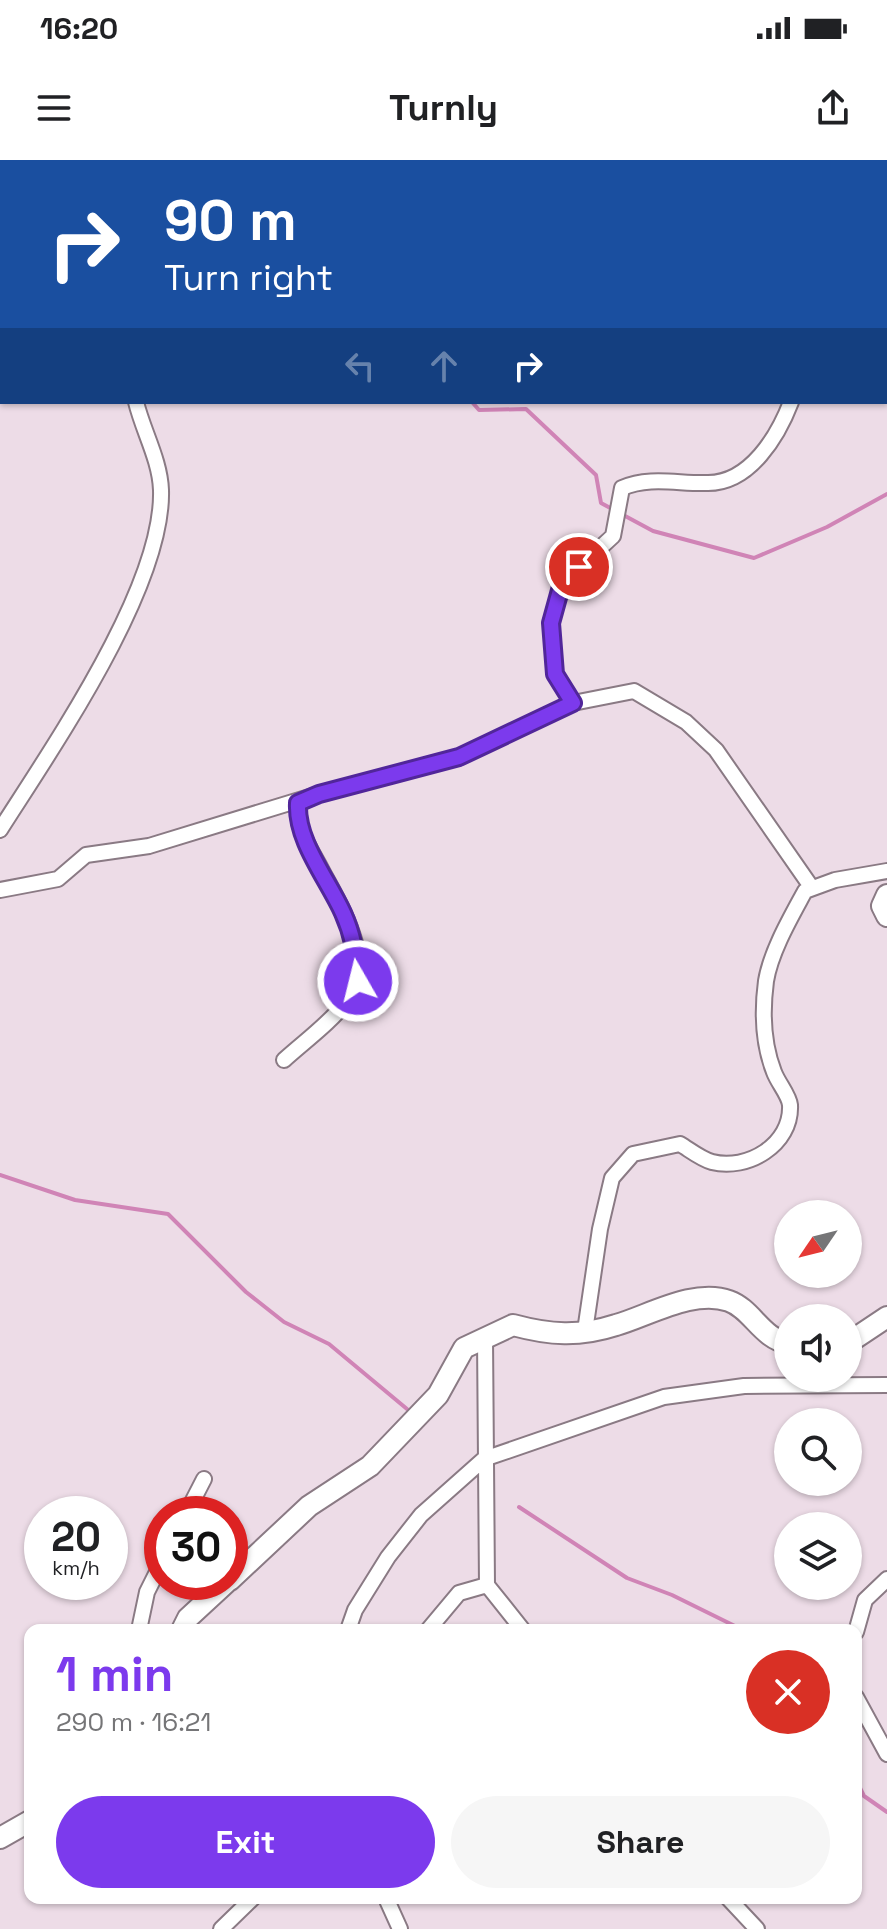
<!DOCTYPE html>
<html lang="en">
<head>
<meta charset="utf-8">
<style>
  body { margin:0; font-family:"Space Grotesk",sans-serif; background:#f6f6f6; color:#202124; height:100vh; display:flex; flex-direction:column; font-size:30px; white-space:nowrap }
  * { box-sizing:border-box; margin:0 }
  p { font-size:26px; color:#757577 }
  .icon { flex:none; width:44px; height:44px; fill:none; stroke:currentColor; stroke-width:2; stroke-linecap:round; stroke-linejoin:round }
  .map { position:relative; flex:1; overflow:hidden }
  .panel { position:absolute; left:24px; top:1464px; width:838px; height:280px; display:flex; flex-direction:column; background:#fff; border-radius:16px; box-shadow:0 2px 6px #0004 }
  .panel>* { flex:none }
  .hud { position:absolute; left:0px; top:0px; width:888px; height:244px; box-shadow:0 2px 6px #0004; background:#1a4fa0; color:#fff; overflow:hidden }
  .needle { width:52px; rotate:235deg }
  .buttons { position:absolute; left:774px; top:1040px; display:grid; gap:16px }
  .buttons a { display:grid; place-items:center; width:88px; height:88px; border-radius:50%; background:#fff; box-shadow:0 2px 6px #0004; font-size:40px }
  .speed { position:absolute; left:24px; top:1336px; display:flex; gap:16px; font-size:40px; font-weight:700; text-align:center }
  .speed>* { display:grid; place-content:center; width:104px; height:104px; border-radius:50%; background:#fff; box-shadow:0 2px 6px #0004; line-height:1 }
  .speed small { font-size:20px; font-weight:400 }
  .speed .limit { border:12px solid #d22; background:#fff; color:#111 }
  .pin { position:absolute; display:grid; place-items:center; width:68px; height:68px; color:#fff; margin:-34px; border:4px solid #fff; border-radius:50%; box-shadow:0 2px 8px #0007 }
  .me { position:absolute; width:88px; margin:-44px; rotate:352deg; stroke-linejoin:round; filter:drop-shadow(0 0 6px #0008) }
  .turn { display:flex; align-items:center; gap:28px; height:168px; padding:0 32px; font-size:36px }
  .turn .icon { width:104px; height:104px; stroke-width:2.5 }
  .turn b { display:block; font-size:56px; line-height:68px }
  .lanes { display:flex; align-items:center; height:76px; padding:0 32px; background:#0003; justify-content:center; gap:40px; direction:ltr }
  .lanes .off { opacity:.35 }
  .round { display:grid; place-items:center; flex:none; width:84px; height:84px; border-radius:42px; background:#f6f6f6 }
  .headline { display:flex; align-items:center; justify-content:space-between; height:136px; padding:0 32px }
  h1 { font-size:48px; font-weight:600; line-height:60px; color:#7c3aed }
  .cta { display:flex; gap:16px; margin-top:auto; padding:16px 32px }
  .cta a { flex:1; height:92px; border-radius:48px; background:#7c3aed; color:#fff; font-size:32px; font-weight:600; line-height:92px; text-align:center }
  .cta a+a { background:#f6f6f6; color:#202124 }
  .status { display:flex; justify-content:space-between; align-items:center; height:56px; padding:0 40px; background:#fff; direction:ltr }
  .status svg { height:22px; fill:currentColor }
  header { display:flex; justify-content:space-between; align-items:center; height:104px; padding:0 32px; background:#fff; font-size:36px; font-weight:600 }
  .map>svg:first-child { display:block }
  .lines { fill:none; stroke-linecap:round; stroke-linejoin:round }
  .stream { stroke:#d084b6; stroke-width:4 }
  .street-casing { stroke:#8a7a84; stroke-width:18 }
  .secondary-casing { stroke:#8a7a84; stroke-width:24 }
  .street { stroke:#fff; stroke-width:14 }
  .secondary { stroke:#fff; stroke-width:20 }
  .route-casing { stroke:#51269a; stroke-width:20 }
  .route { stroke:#7c3aed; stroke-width:14 }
</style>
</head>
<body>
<div class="status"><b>16:20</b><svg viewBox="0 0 49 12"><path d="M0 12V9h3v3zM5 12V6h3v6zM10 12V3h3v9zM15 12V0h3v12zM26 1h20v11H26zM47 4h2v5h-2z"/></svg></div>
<header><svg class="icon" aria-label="menu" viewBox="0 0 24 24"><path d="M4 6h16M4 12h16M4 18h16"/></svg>Turnly<svg class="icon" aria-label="share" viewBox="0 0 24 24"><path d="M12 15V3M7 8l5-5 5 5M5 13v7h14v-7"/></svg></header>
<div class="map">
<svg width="887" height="1769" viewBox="0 0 887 1769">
  <rect width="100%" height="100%" fill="#eddce7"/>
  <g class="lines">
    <path class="stream" d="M157,0L159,2
      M472,242L479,250L526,249L596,315L601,343L653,371L754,398L827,367L887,334
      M0,1015L75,1040L168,1054L246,1132L284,1162L329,1184L407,1249
      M519,1347L627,1418L672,1435L743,1470
      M856,1620L864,1636L887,1652"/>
    <defs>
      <path id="street" d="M205,2L209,0
        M573,543L555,514L551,463L562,423L613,376L622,328C650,316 678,324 708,323C750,323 778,276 791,242
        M0,670C52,588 164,427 161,330C160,300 143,271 136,242
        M0,730L58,719L86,695L149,686L319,634L459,597L573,543L634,531L686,562L716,590L812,728
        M284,900C305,881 330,863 347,841C378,802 338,742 319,705C307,683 296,668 298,643
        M585,1171L600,1069L612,1018L633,994L680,984C690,990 701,999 712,1002C747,1011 792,985 790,945C789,935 778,923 774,912C763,884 762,851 766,821C771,791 791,757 805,731L835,720L887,711
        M485,1178L487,1425L523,1470
        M186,1354L204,1319
        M139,1470L147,1432L162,1402
        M348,1470L355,1450L388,1397L421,1355L484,1299L664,1237L744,1226L887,1225
        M428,1470L459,1433L487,1425
        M856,1472L865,1440L887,1419
        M856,1537L887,1594
        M386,1738L400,1769
        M728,1738L757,1769
        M221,1769L253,1738"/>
      <path id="secondary" d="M887,735L882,746L887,756
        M848,1183L887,1157
        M230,1420L309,1346L370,1306L438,1235L464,1188L513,1165C550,1175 579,1177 616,1165C648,1156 694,1128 729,1141C752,1149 762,1179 788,1183
        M182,1470L188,1458L227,1422
        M0,1678L30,1661"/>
    </defs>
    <use href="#street" class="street-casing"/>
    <use href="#secondary" class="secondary-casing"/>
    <use href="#street" class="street"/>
    <use href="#secondary" class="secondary"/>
  </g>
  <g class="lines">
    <defs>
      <path id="route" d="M358,821C357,797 353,775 343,753C327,718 296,681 298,643L319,634L459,597L573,543L555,514L551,463L562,423L579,407"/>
    </defs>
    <use href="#route" class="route-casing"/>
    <use href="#route" class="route"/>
  </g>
</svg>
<div class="buttons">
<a><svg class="needle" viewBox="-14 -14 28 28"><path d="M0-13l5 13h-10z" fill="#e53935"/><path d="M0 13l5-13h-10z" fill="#757577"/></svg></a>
<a><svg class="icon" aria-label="sound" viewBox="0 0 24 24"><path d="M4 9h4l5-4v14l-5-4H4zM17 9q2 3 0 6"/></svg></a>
<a><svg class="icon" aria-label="search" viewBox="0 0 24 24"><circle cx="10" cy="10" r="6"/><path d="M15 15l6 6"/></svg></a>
<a><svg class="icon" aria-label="layers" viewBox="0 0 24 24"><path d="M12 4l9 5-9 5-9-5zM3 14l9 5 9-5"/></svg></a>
</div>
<div class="speed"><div>20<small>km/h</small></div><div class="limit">30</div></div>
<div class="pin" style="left:579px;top:407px;background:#d93025"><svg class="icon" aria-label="arrive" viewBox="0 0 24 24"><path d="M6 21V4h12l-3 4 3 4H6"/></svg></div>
<svg class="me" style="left:358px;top:821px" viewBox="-20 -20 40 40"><circle r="17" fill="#7c3aed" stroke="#fff" stroke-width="3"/><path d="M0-11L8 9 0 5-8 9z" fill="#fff"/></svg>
<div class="hud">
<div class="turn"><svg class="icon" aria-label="right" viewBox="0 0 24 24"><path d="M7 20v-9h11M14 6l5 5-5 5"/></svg><div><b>90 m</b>Turn right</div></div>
<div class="lanes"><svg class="icon off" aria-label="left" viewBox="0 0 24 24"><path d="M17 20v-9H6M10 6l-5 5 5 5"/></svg><svg class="icon off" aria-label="ahead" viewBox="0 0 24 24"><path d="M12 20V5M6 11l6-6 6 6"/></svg><svg class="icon" aria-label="right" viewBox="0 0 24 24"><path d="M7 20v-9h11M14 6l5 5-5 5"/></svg></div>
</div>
<section class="panel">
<div class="headline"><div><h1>1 min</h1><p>290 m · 16:21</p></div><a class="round" style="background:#d93025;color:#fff"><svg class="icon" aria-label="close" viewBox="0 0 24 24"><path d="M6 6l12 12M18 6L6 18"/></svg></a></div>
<div class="cta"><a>Exit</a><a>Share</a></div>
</section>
</div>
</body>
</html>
